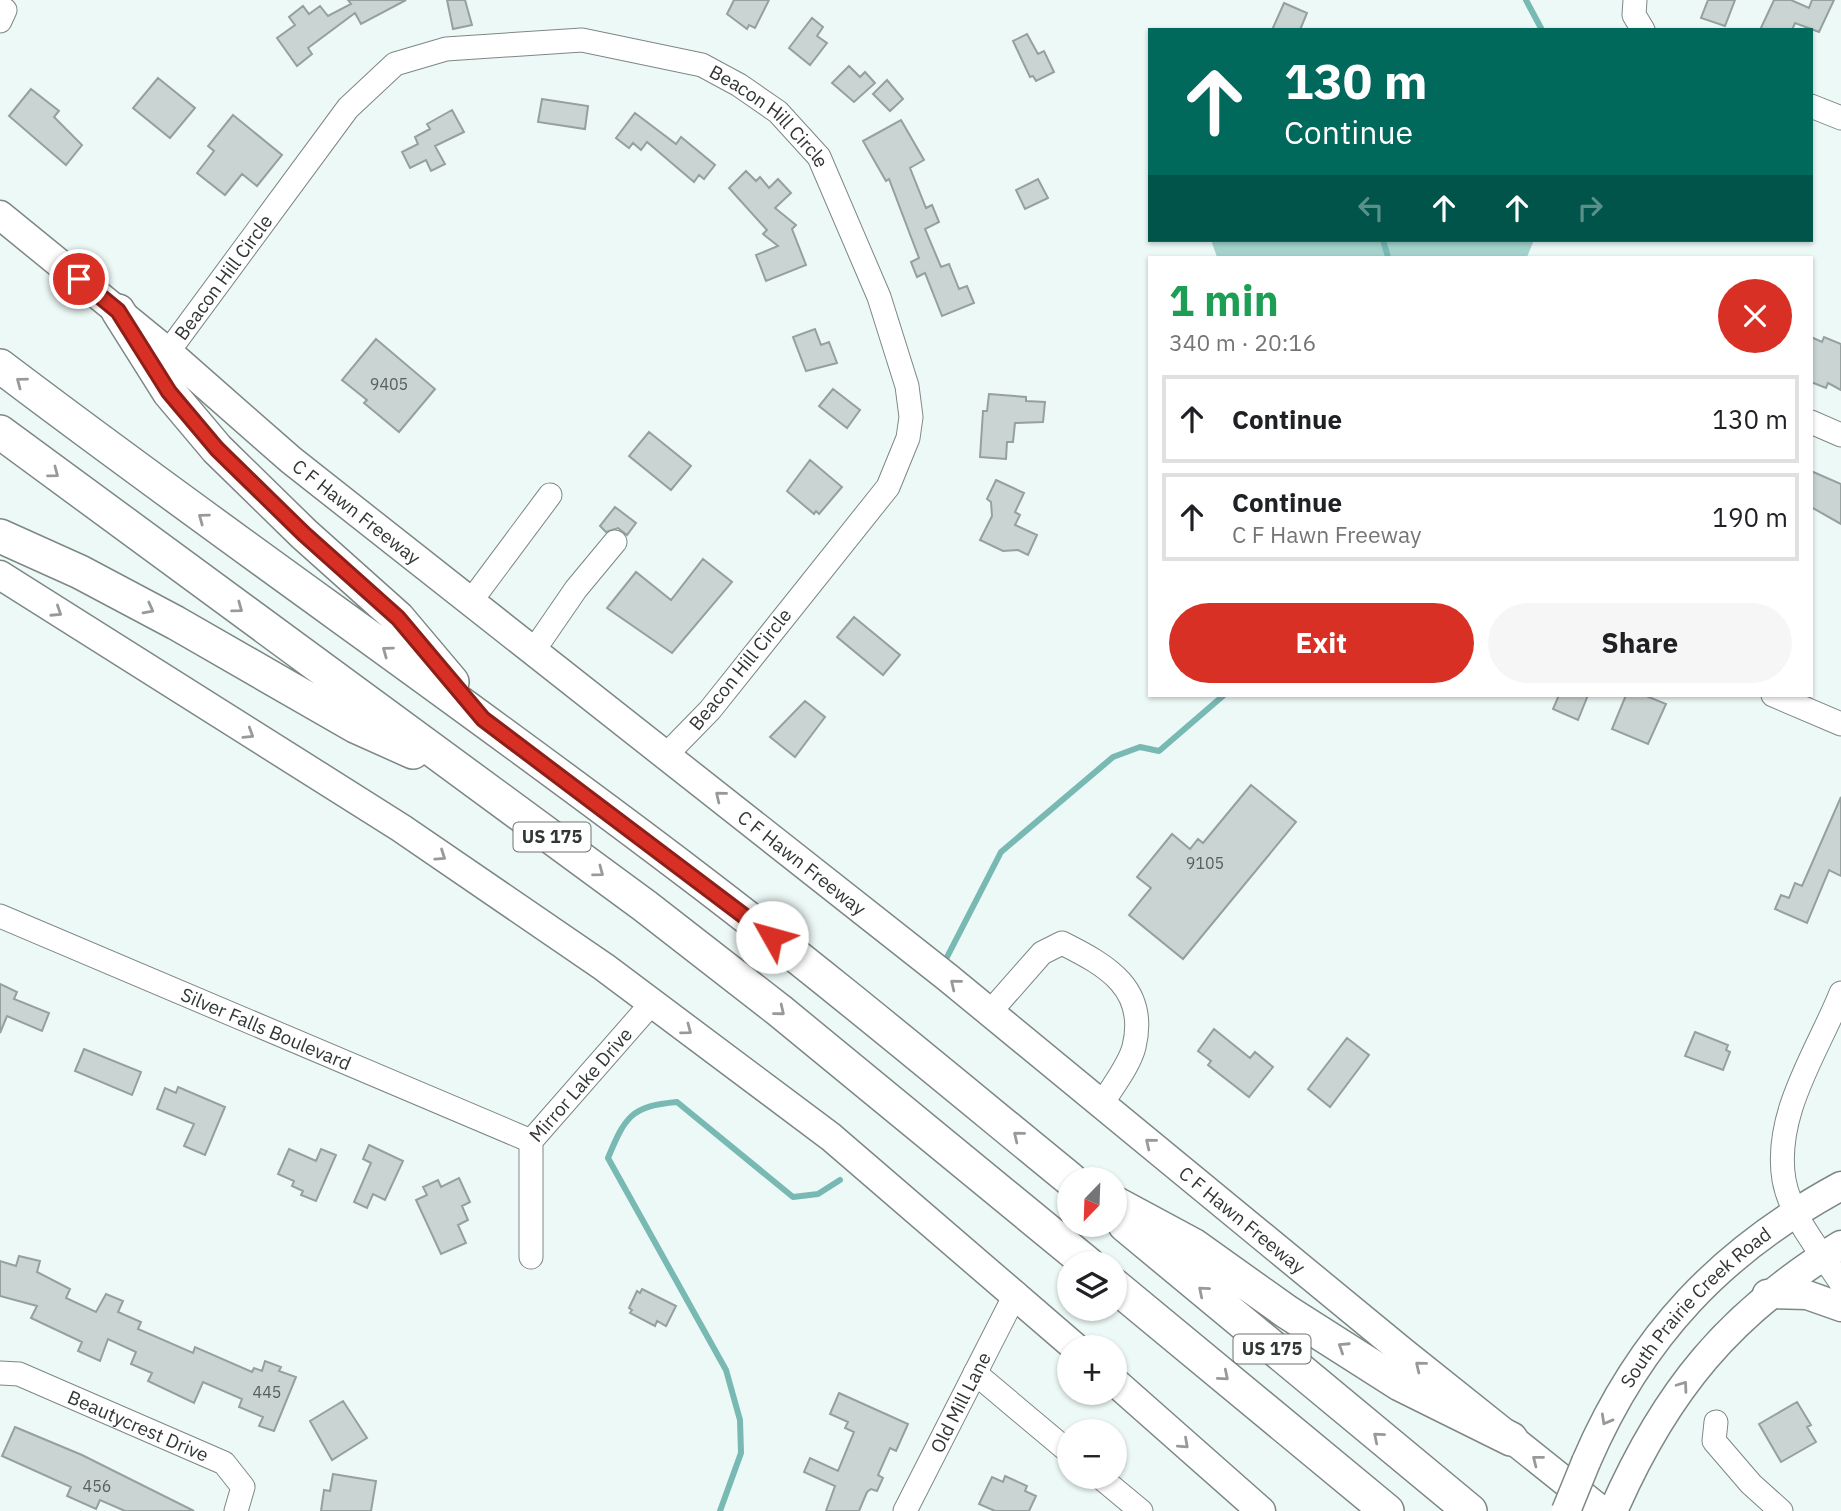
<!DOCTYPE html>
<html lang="en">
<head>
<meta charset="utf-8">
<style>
  body { margin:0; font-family:"IBM Plex Sans",sans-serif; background:#f6f6f6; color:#202124; height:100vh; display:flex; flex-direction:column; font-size:26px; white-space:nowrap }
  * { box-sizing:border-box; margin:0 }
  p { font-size:23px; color:#757577 }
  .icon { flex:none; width:38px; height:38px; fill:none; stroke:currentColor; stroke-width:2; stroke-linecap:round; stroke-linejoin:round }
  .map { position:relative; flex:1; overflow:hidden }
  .sheet { position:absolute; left:1148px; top:256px; width:665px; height:441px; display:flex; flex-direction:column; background:#fff; border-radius:0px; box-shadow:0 2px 5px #0004 }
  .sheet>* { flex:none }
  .hud { position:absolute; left:1148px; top:28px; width:665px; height:214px; border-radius:0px; box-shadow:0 2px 5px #0004; background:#00695c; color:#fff; overflow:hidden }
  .needle { width:46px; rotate:203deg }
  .tools { position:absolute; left:1057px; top:1167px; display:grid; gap:14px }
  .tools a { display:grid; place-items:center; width:70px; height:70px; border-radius:50%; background:#fff; box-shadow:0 2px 5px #0004; font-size:35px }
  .pin { position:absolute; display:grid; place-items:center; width:60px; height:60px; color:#fff; margin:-30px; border:4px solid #fff; border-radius:50%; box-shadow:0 2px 7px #0007 }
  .me { position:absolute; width:77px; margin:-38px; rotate:308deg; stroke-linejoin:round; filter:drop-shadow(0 0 5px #0008) }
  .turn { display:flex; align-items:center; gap:24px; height:147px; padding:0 21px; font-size:32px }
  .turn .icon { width:91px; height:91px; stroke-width:2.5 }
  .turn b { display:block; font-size:49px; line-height:60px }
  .lanes { display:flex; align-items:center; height:66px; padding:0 21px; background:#0003; justify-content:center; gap:35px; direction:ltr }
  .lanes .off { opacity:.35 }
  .round { display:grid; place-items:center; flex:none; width:74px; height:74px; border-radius:37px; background:#f6f6f6 }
  .summary { display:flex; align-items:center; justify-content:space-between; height:119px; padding:0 21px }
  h1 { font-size:42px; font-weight:800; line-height:52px; color:#1e9e55 }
  .cta { display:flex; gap:14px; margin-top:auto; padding:14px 21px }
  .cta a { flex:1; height:80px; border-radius:42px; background:#d93025; color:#fff; font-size:28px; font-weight:800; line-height:80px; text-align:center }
  .cta a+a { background:#f6f6f6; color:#202124 }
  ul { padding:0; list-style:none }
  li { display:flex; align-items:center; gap:21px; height:88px; margin:0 14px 10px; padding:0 7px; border:4px solid #e0e0e0; border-radius:0px }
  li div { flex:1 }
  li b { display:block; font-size:26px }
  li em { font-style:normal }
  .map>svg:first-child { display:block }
  .green { fill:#a4d3cd }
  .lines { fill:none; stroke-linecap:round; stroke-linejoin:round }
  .stream { stroke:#78b9b3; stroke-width:6 }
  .building { fill:#c9d4d3; stroke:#95a09f; stroke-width:2 }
  .minor-casing { stroke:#7d8786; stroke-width:25 }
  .major-casing { stroke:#7d8786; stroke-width:31 }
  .highway-casing { stroke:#7d8786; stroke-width:36 }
  .minor { stroke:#fff; stroke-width:23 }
  .major { stroke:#fff; stroke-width:28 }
  .highway { stroke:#fff; stroke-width:33 }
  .major-bridge-casing { stroke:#7d8786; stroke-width:31; stroke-linecap:butt }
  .major-bridge { stroke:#fff; stroke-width:28 }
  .oneway { stroke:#989a9a }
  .route-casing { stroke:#8d1f18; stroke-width:18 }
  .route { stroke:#d93025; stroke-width:12 }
  .labels { text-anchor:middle; stroke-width:5; stroke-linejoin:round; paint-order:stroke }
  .number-label { font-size:16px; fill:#585e5c }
  .shield { fill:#fff; stroke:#707272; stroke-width:2 }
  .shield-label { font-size:18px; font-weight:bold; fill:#323635 }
  .street-label { font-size:19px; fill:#323635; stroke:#fff }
</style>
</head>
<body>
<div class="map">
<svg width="1841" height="1511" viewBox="0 0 1841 1511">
  <rect width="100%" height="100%" fill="#edf9f7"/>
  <path class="green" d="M1211,240H1534L1527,257H1217Z"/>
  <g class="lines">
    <path class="stream" d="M1526,0L1542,30
      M1383,240L1388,257
      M945,961L1001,852L1113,757L1140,747L1159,751L1224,695
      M720,1511L741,1453L740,1420L726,1370L608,1158C625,1117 631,1106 677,1102L793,1197L818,1194L840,1180"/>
  </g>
  <path class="building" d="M348,0H406L361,24L355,13L308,48L312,54L297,66L277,38L295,25L289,17L303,6L309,14L320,6L328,16L351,4Z
    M447,0H465L472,25L453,29Z
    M734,0H769L755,28L749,25L747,29L727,14Z
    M1708,0H1735L1725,26L1701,18Z
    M1774,0H1791L1809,8L1812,0H1834L1819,32L1795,23L1792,30H1760Z
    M1284,3L1307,13L1300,30H1272Z
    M812,18L823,27L817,36L827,43L810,65L789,48Z
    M1027,34L1038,54L1044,51L1054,72L1036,81L1033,76L1030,77L1013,41Z
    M849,66L860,77L865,72L875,83L854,102L832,83Z
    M158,78L195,108L170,138L133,108Z
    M887,80L903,99L890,111L873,94Z
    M31,89L59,111L54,117L82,145L66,165L9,116Z
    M542,99L588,106L585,129L538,122Z
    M452,110L464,132L435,146L445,164L431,171L426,160L410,168L402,152L418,144L415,137L430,129L427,124Z
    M635,113L676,144L681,137L715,165L704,179L699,175L694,182L647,142L641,150L633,143L629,148L616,138Z
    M233,115L282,155L257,186L242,174L225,195L197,173L214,151L208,146Z
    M901,120L924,160L910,168L926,208L932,205L939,222L925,229L941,267L949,264L959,289L967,286L974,303L942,316L925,273L917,277L911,262L919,258L889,179L886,181L863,141Z
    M746,171L756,181L760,177L769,188L778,179L791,193L775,208L796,225L792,229L806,265L766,281L756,255L778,246L763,234L767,230L729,188Z
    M1038,179L1048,198L1025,209L1016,190Z
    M815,329L821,345L829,342L837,363L806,371L793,337Z
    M1811,337L1822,342L1824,337L1841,344V390L1828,383L1826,388L1811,382Z
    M376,339L435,389L399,432L364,403L367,400L342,380Z
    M833,389L860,410L847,428L819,406Z
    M989,394L1026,397V401L1045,402L1043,422L1015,423L1013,442H1007L1006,459L980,457L983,411H987Z
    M649,432L691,466L671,490L629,456Z
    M810,460L842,487L819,514L816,511L814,514L787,491Z
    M1811,471L1841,484V524L1811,507Z
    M996,480L1024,493L1015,512L1020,515L1015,525L1037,535L1028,555L1018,550L1003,551L980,540L992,516L991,502L987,499Z
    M615,507L636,523L627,535L618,528L606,532L600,526Z
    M703,559L732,582L672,653L607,608L636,572L671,600Z
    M854,617L900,655L883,675L837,637Z
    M1559,695H1588L1578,720L1553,709Z
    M1626,695H1644L1666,704L1648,744L1612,729Z
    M805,701L825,717L795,757L770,737Z
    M1251,785L1296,822L1183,959L1129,915L1151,888L1137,877L1172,834L1190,849L1198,839L1203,843Z
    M1841,797V876L1829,870L1807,923L1775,909L1781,895L1789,898L1795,883L1802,886Z
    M0,984L17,992L14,999L49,1013L42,1031L7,1016L0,1033Z
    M1214,1029L1250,1058L1255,1052L1273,1067L1249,1097L1208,1065L1211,1061L1198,1051Z
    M1695,1032L1728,1045L1726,1050L1730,1052L1723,1070L1685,1056Z
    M1347,1038L1369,1055L1330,1107L1308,1089Z
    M84,1049L141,1072L132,1095L75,1071Z
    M178,1087L225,1107L205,1155L184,1146L194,1124L157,1109L165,1088L176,1093Z
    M369,1145L403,1161L385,1200L373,1194L367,1208L354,1202L371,1163L363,1159Z
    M289,1149L316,1161L321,1149L336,1155L316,1201L301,1195L303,1191L292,1186L294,1181L278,1174Z
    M459,1178L470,1202L462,1206L468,1220L458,1225L466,1243L441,1254L416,1200L427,1195L423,1187L438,1180L441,1187Z
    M19,1256L40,1261L37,1272L70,1289L66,1298L96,1312L106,1294L123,1301L118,1312L141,1322L138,1329L193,1353L195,1347L252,1372L254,1368L262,1371L265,1361L281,1367L279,1371L296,1377L274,1431L259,1426L263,1417L239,1407L242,1399L203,1382L194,1403L148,1381L152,1373L131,1364L136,1352L108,1339L100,1361L78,1351L82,1342L31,1318L37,1306L0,1296V1261L16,1266Z
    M642,1289L676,1306L666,1326L657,1321L655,1326L630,1313L632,1310L629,1308L637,1291L640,1293Z
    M839,1393L908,1424L896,1451L890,1448L878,1475L883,1478L877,1491L871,1489L867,1492L859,1511H826L835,1486L804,1472L810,1458L838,1471L854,1432L845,1428L848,1422L830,1414Z
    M343,1401L367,1438L332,1460L310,1421Z
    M1797,1402L1811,1425L1807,1427L1816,1442L1781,1462L1759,1424Z
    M15,1427L82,1455L194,1511H125L100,1500L96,1509L67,1496L71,1487L2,1456Z
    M333,1474L376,1481L371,1511H321L324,1490L330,1491Z
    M1005,1476L1027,1486L1025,1491L1036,1496L1029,1511H995L979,1504L992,1477L1003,1482Z"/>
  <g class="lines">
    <defs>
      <g id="minor">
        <path d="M1635,0L1634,15L1643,30"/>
        <path d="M0,8L5,10L0,21"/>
        <path d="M1811,106L1841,118"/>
        <path id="s1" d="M168,352L348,108L395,64L446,49L582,40L702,65L739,85L778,112L819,157L879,297L907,386L911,417L908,438L888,487L710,710L667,754"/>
        <path d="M1811,422L1841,435"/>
        <path d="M471,601L550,495"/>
        <path d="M534,650L576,589L615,542"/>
        <path d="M1773,695L1841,724"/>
        <path id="s2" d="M0,916L531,1141"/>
        <path d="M1841,993C1818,1051 1773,1114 1784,1180C1791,1218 1821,1252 1841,1283"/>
        <path d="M990,1012L1042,953L1062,943C1108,966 1148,989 1134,1047C1129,1066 1112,1087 1102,1104"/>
        <path id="s3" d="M531,1257V1141L651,1004"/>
        <path id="s4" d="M0,1373L19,1374L224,1463L243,1487L236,1511"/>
        <path d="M975,1373L1069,1452"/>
        <path d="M1716,1422L1714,1441L1751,1484L1781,1511"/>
        <path d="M1100,1477L1141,1511"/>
        <path id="s5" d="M905,1511L1016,1293"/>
      </g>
      <g id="major">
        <path id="s6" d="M0,215L168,352L291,460L947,977L1403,1352L1602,1511"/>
        <path d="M0,575L401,828L604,967L831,1137L1076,1348"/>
        <path d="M1767,1294L1807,1295L1841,1307"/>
        <path d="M1115,1382L1261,1511"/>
        <path id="s7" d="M1586,1462C1640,1336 1721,1251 1841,1186"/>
        <path d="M1613,1511C1666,1390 1729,1314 1841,1245"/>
      </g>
      <path id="highway" d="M118,311L169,392L217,449L304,534L398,618L452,682
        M0,366C228,539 464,701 692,875C821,973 945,1077 1071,1180
        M0,432L645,906L780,1011L1088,1264
        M0,536L80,572L176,623L355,726L413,752
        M1115,1203L1193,1245L1287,1312L1400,1384L1511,1439
        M1125,1225L1470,1511
        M1115,1286L1387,1511"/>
    </defs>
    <use href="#minor" class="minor-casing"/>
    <use href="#major" class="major-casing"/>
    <use href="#highway" class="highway-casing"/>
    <use href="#minor" class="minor"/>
    <use href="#major" class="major"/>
    <use href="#highway" class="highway"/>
    <defs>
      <path id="major-bridge" d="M1566,1511L1586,1462"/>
    </defs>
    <use href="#major-bridge" class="major-bridge-casing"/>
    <use href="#major-bridge" class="major-bridge"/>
  </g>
  <defs><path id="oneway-chevron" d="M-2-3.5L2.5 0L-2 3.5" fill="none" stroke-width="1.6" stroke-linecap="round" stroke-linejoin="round" transform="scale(1.75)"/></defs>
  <g class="oneway">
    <use href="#oneway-chevron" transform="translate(21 382) rotate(-143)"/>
    <use href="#oneway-chevron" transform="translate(54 473) rotate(37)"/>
    <use href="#oneway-chevron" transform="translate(203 518) rotate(-144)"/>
    <use href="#oneway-chevron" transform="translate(238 608) rotate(36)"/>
    <use href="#oneway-chevron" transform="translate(149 609) rotate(28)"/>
    <use href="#oneway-chevron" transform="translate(57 612) rotate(33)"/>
    <use href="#oneway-chevron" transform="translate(387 651) rotate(-144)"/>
    <use href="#oneway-chevron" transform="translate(249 734) rotate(32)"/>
    <use href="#oneway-chevron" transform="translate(720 796) rotate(-141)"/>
    <use href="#oneway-chevron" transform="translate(441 856) rotate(34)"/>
    <use href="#oneway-chevron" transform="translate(599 872) rotate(37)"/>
    <use href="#oneway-chevron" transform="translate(955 984) rotate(-141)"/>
    <use href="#oneway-chevron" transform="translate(780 1011) rotate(39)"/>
    <use href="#oneway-chevron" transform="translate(687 1030) rotate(37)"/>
    <use href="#oneway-chevron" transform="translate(1018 1136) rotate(-141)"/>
    <use href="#oneway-chevron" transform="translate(1150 1143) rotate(-141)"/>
    <use href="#oneway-chevron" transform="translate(1203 1291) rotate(-140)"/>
    <use href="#oneway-chevron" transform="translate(1343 1347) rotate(-147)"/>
    <use href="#oneway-chevron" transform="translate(1420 1366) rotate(-141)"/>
    <use href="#oneway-chevron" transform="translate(1224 1376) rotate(40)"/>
    <use href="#oneway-chevron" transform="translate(1683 1386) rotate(-54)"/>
    <use href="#oneway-chevron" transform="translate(1606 1420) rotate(119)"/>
    <use href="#oneway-chevron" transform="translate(1378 1437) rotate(-140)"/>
    <use href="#oneway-chevron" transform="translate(1184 1444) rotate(42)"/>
    <use href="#oneway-chevron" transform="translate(1537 1460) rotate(-142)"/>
  </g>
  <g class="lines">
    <defs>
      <path id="route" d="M79,279L118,311L169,392L217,449L304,534L398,618L483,719L772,937"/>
    </defs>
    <use href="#route" class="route-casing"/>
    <use href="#route" class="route"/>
  </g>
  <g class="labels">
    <g class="number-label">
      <text x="389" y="390">9405</text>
      <text x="1205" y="869">9105</text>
      <text x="267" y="1398">445</text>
      <text x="97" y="1492">456</text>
    </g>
    <g class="shield">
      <rect x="513.5" y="822.5" width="77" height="29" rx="5"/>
      <rect x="1233.5" y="1334.5" width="77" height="29" rx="5"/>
    </g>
    <g class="shield-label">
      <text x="552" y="843">US 175</text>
      <text x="1272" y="1355">US 175</text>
    </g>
    <g class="street-label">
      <text dy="7" stroke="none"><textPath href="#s1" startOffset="765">Beacon Hill Circle</textPath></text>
      <text dy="7" stroke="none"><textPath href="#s1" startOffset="93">Beacon Hill Circle</textPath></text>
      <text dy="7" stroke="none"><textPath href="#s6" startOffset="464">C F Hawn Freeway</textPath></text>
      <text transform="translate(740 669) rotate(-51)" y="7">Beacon Hill Circle</text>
      <text dy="7" stroke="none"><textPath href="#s6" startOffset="1031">C F Hawn Freeway</textPath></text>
      <text dy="7" stroke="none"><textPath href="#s2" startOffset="289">Silver Falls Boulevard</textPath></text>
      <text dy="7" stroke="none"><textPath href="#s3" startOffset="191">Mirror Lake Drive</textPath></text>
      <text dy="7" stroke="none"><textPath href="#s6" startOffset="1598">C F Hawn Freeway</textPath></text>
      <text dy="7" stroke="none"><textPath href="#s7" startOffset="192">South Prairie Creek Road</textPath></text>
      <text dy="7" stroke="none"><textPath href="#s5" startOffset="122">Old Mill Lane</textPath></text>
      <text dy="7" stroke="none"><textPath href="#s4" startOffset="149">Beautycrest Drive</textPath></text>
    </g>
  </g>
</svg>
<div class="tools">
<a><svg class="needle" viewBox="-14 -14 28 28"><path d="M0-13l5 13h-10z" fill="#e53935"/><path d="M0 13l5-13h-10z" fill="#757577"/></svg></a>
<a><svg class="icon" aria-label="layers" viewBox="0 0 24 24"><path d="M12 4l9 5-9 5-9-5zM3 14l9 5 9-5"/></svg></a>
<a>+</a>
<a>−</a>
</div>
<div class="pin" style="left:79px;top:279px;background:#d93025"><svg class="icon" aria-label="arrive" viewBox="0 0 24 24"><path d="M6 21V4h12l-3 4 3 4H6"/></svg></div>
<svg class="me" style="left:772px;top:937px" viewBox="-20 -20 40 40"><circle r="19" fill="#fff"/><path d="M0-13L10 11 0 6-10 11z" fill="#d93025"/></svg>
<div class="hud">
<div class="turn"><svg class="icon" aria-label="ahead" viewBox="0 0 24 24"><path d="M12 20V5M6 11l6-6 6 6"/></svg><div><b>130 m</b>Continue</div></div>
<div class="lanes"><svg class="icon off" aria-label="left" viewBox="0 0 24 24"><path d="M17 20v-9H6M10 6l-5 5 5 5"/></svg><svg class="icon" aria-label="ahead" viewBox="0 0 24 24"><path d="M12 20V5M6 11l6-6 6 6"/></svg><svg class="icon" aria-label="ahead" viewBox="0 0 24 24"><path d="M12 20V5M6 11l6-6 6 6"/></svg><svg class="icon off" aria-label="right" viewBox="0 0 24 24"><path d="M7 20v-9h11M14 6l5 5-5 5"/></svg></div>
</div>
<section class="sheet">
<div class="summary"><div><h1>1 min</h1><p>340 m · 20:16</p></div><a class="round" style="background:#d93025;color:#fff"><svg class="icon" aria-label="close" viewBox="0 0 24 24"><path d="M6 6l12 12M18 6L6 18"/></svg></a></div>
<ul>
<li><svg class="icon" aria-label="ahead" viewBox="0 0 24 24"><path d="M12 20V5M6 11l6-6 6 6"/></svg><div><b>Continue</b></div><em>130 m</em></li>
<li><svg class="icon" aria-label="ahead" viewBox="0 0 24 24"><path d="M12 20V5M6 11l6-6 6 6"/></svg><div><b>Continue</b><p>C F Hawn Freeway</p></div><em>190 m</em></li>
</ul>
<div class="cta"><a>Exit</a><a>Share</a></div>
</section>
</div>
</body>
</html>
